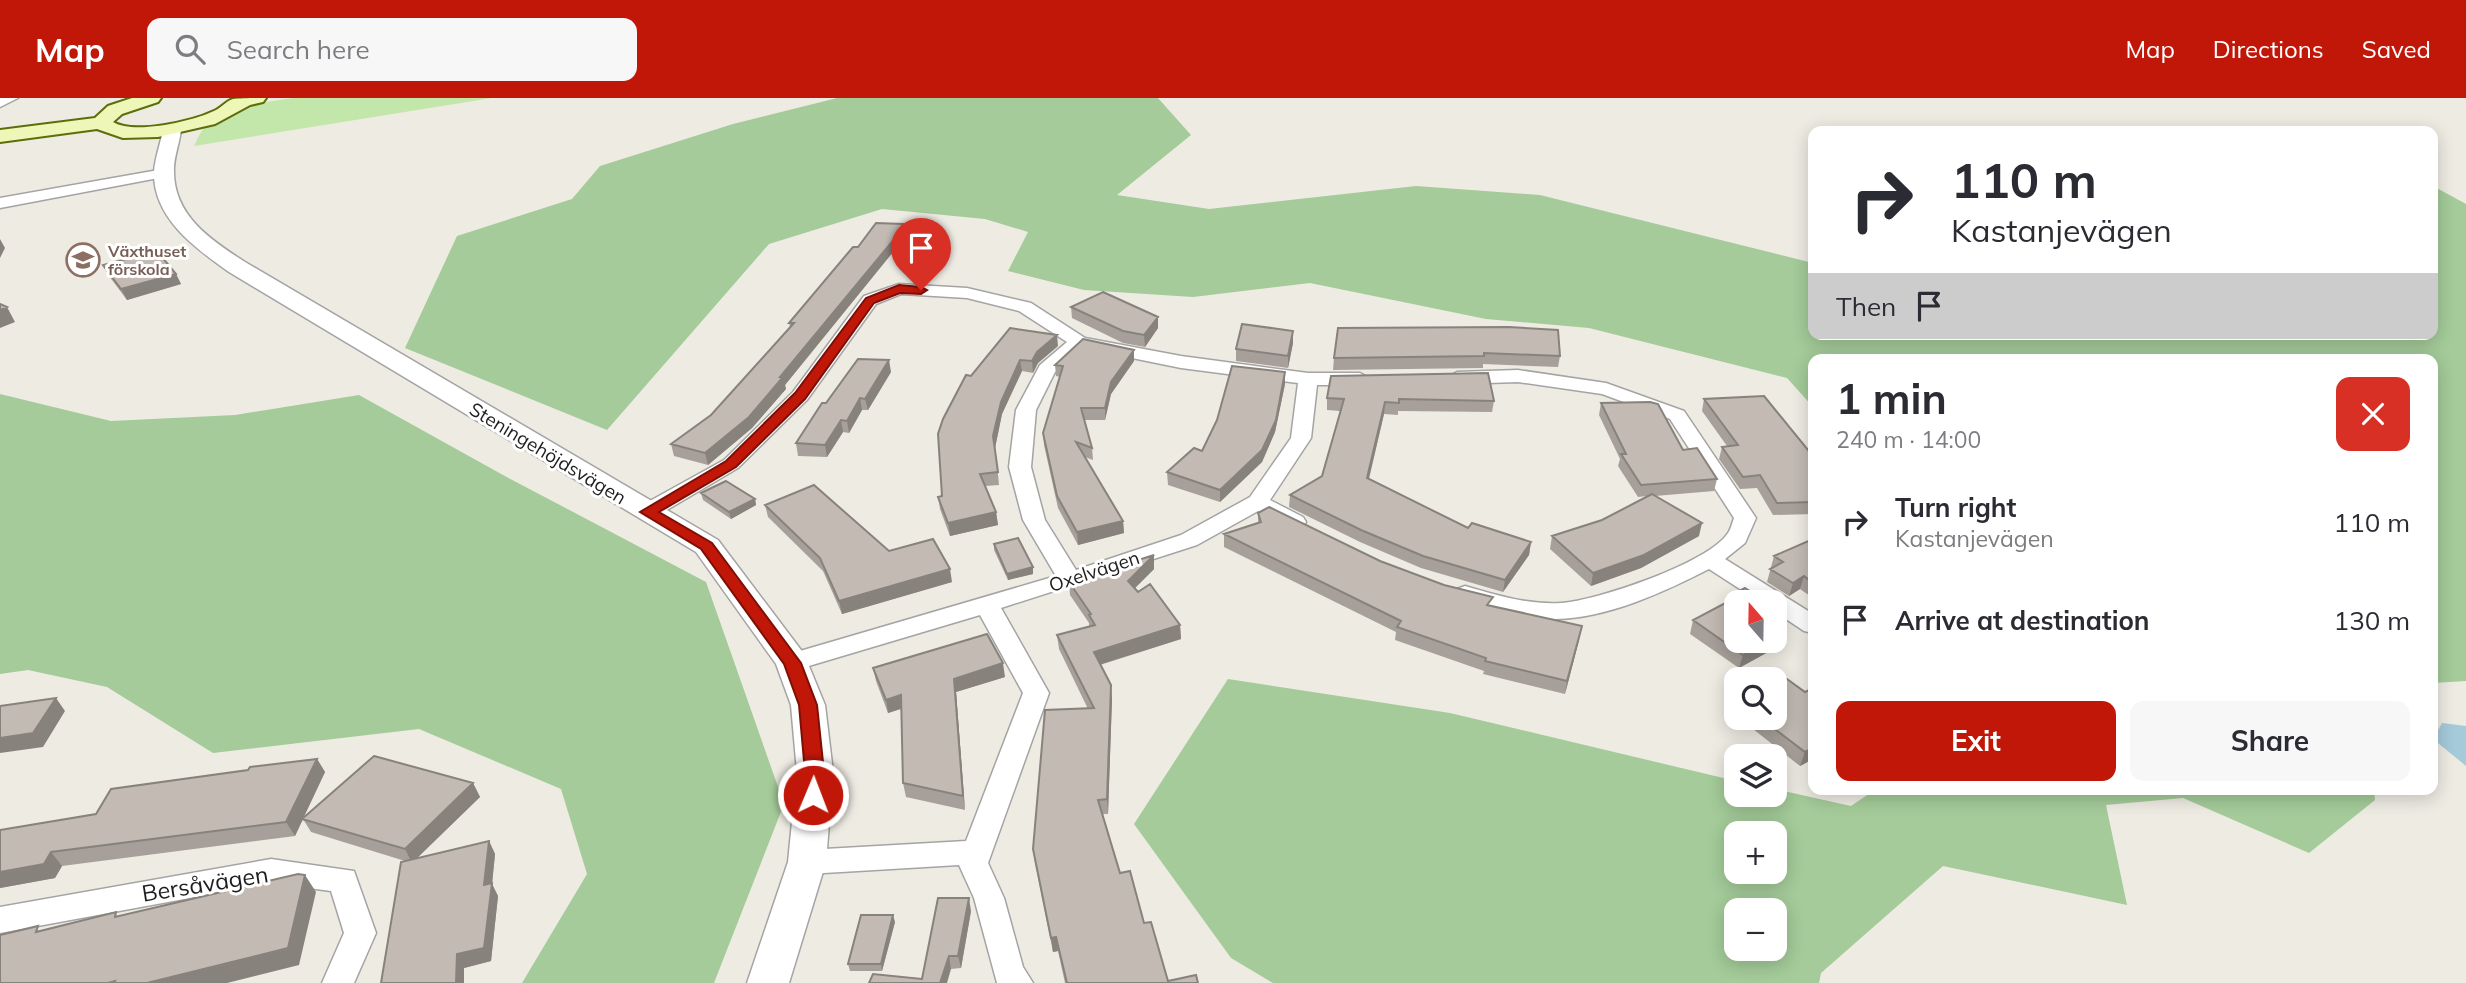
<!DOCTYPE html>
<html lang="en">
<head>
<meta charset="utf-8">
<style>
  body { margin:0; font-family:Mulish,sans-serif; background:#f7f7f7; color:#2b2b33; height:100vh; display:flex; flex-direction:column; font-size:26px; white-space:nowrap }
  * { box-sizing:border-box; margin:0 }
  p { font-size:23px; color:#7c7c81 }
  .icon { flex:none; width:38px; height:38px; fill:none; stroke:currentColor; stroke-width:2; stroke-linecap:round; stroke-linejoin:round }
  .map { position:relative; flex:1; overflow:hidden }
  .sheet { position:absolute; left:1808px; top:256px; width:630px; height:441px; display:flex; flex-direction:column; background:#fff; border-radius:14px; box-shadow:0 4px 18px #0003 }
  .sheet>* { flex:none }
  .guide { position:absolute; left:1808px; top:28px; width:630px; height:214px; border-radius:14px; box-shadow:0 4px 18px #0003; background:#fff; color:#2b2b33; overflow:hidden }
  .needle { width:46px; rotate:340deg }
  .buttons { position:absolute; left:1724px; top:492px; display:grid; gap:14px }
  .buttons a { display:grid; place-items:center; width:63px; height:63px; border-radius:14px; background:#fff; box-shadow:0 4px 18px #0003; font-size:35px }
  .pin { position:absolute; display:grid; place-items:center; width:60px; height:60px; color:#fff; margin:-72px -30px; border-radius:50% 50% 50% 0; rotate:-45deg; box-shadow:0 0 7px #0007 }
  .pin .icon { rotate:45deg }
  .me { position:absolute; width:77px; margin:-38px; rotate:1deg; stroke-linejoin:round; filter:drop-shadow(0 0 5px #0008) }
  .turn { display:flex; align-items:center; gap:24px; height:147px; padding:0 28px; font-size:32px }
  .turn .icon { width:91px; height:91px; stroke-width:2.5 }
  .turn b { display:block; font-size:49px; line-height:60px }
  .then { display:flex; align-items:center; height:66px; padding:0 28px; background:#0003; gap:14px; font-size:26px }
  .round { display:grid; place-items:center; flex:none; width:74px; height:74px; border-radius:14px; background:#f7f7f7 }
  .overview { display:flex; align-items:center; justify-content:space-between; height:119px; padding:0 28px }
  h1 { font-size:42px; font-weight:700; line-height:52px }
  .primary-button { display:flex; gap:14px; margin-top:auto; padding:14px 28px }
  .primary-button a { flex:1; height:80px; border-radius:14px; background:#c11709; color:#fff; font-size:28px; font-weight:700; line-height:80px; text-align:center }
  .primary-button a+a { background:#f7f7f7; color:#2b2b33 }
  ul { padding:0; list-style:none }
  li { display:flex; align-items:center; gap:21px; height:98px; padding:0 28px }
  li div { flex:1 }
  li b { display:block; font-size:26px }
  li em { font-style:normal }
  header { display:flex; align-items:center; gap:42px; box-sizing:border-box; height:98px; padding:0 35px; background:#c11709; color:#fff }
  header strong { font-size:33px }
  nav { display:flex; gap:38px; margin-inline-start:auto; font-size:24px }
  .search { width:490px; height:63px; background:#f7f7f7; display:flex; align-items:center; gap:18px; box-sizing:border-box; padding:0 24px; border-radius:14px; color:#7c7c81; font-size:26px }
  .map>svg:first-child { display:block }
  .grass { fill:#c3e6ab }
  .forest { fill:#a4cb99; fill-rule:evenodd }
  .water { fill:#a5cada }
  .lines { fill:none; stroke-linecap:round; stroke-linejoin:round }
  .minor-casing { stroke:#a4a4a4; stroke-width:3 }
  .tertiary-casing { stroke:#a4a4a4; stroke-width:3 }
  .secondary-casing { stroke:#5c6e0a; stroke-width:4 }
  .minor { fill:#fff; fill-rule:evenodd }
  .tertiary { fill:#fff; fill-rule:evenodd }
  .secondary { fill:#eef6b8; fill-rule:evenodd }
  .wall { fill:#a7a09a }
  .shaded-wall { fill:#88827d }
  .building { fill:#c2bab3; stroke:#88827d; stroke-width:2 }
  .route { fill:#c11709; stroke:#7d0f06; stroke-width:2 }
  .labels { text-anchor:middle; stroke-width:6; stroke-linejoin:round; paint-order:stroke }
  .far-education-label { font-size:16px; font-weight:bold; fill:#785e54; stroke:#fff; text-anchor:start }
  .street-label { font-size:19px; fill:#1d1d1d; stroke:#fff }
  .near-street-label { font-size:23px; fill:#1d1d1d; stroke:#fff }
</style>
</head>
<body>
<header>
<strong>Map</strong>
<div class="search"><svg class="icon" aria-label="search" viewBox="0 0 24 24"><circle cx="10" cy="10" r="6"/><path d="M15 15l6 6"/></svg>Search here</div>
<nav><a>Map</a><a>Directions</a><a>Saved</a></nav>
</header>
<div class="map">
<svg width="2466" height="885" viewBox="0 0 2466 885">
  <rect width="100%" height="100%" fill="#eeebe3"/>
  <path class="grass" d="M293,0H492L194,48C197,42 200,34 205,29C224,8 267,4 293,0Z"/>
  <path class="forest" d="M837,0H1158L1191,37L1117,97L1209,111L1416,88L1540,97L1813,165V236H2432L2433,88L2466,106V583L2433,585L2432,261H1813V309L1787,280L1589,230L1486,221L1310,185L1193,199L1084,192L1008,173L1028,134L985,121L882,111L769,146L607,332L405,250L457,138L572,101L600,68L733,26Z
    M0,296L111,323L235,317L359,297L503,377L706,484L784,706L714,885H522L587,776L561,691L419,631L213,655L107,589L28,572L0,576Z
    M1228,581L1450,615L1736,683V696H1774L1775,691L1851,708L1876,691H2374L2375,702L2309,755L2183,700L2106,707L2127,807L1943,768L1821,875L1819,885H1273L1231,860L1134,726ZM1736,735H1774V774H1736ZM1736,812H1774V850H1736Z"/>
  <path class="water" d="M2442,625L2466,628V668L2433,641Z"/>
  <g class="lines">
    <defs>
      <path id="minor" d="M0,0H18L0,9Z
        M164,71L169,72L171,75L169,78L0,110V100Z
        M899,186L967,190L1031,205L1085,240L1181,258L1308,275H1360L1370,281L1360,287H1317L1311,340L1270,402L1303,419L1306,424L1303,429H1287L1258,413L1197,447L1001,510L1049,595L988,765L1004,800L1023,869L1033,885H997L974,800L959,767L807,776L796,772L792,764L796,756L807,752L966,743L1023,595L980,517L792,573L783,570L779,564L783,558L1056,478L1023,422L1009,369L1016,312L1040,267L1067,244L1019,213L967,200L901,196L876,206L807,302L738,370L655,419H639L636,414L639,409L724,362L793,294L864,198ZM1083,250L1181,270L1298,285L1291,340L1250,399L1181,437L1076,472L1045,422L1031,369L1036,312L1055,274Z
        M1518,272L1606,285L1684,313L1756,420L1745,445L1725,461L1813,516V535L1804,533L1774,513V504H1760L1709,471C1664,494 1608,520 1556,521C1523,521 1488,512 1457,501L1453,496L1457,491L1465,488C1496,497 1528,507 1561,505C1596,503 1709,465 1728,435C1731,431 1732,425 1734,420L1670,321L1602,296L1518,284L1457,286L1447,280L1457,274Z
        M271,761L354,773L376,835L354,885H322L344,835L331,793L271,785L0,835V809Z"/>
      <path id="tertiary" d="M172,26L181,31C180,45 173,60 174,74C174,118 212,143 245,164L718,442L804,556L825,607L833,674L826,764L789,885H747L788,764L797,674L791,607L776,566L696,454L229,174C195,150 153,120 154,74C155,59 161,45 163,31Z"/>
      <path id="secondary" d="M132,0H161L158,4L122,16L113,24C134,37 193,23 214,13C221,10 226,3 233,1C241,0 256,0 266,0L263,4L250,7L215,26L158,39L123,40L97,31L0,44V32L95,20L108,8Z"/>
    </defs>
    <use href="#minor" class="minor-casing"/>
    <use href="#tertiary" class="tertiary-casing"/>
    <use href="#secondary" class="secondary-casing"/>
    <use href="#minor" class="minor"/>
    <use href="#tertiary" class="tertiary"/>
    <use href="#secondary" class="secondary"/>
  </g>
  <path class="wall" d="M903,128H905L906,138L785,287L786,291L752,330L708,367L674,358L671,346L711,317L790,229L789,225L858,149Z
    M103,167L176,176L181,186L127,202L109,178Z
    M1071,209L1158,219V230L1145,249L1123,245L1072,220Z
    M1338,230L1560,258L1558,269L1483,266V270L1333,272L1334,260Z
    M1293,245L1288,270L1236,263V251Z
    M1058,248L1038,265L1033,275L1022,273L1002,316L995,350L999,387L985,388L996,414L998,427L950,438L940,411L938,399L942,398L971,278Z
    M1134,252V263L1111,296L1105,322H1084L1092,350L1093,362L1085,359L1123,423L1124,435L1078,447L1058,410L1044,347L1043,335L1060,279L1056,278L1055,267Z
    M891,274L868,312H862L849,335L843,334L827,359L798,358L796,345L826,305Z
    M1285,286L1275,334L1262,364L1220,404L1168,387L1167,374L1202,353Z
    M1327,300L1494,303L1492,314L1398,313V317L1384,316L1369,381L1468,430L1531,444L1529,457L1503,494L1421,470L1360,444L1289,409L1290,397L1322,378L1340,313L1327,312Z
    M1704,301L1813,358V416L1773,417L1757,390L1740,391L1719,361L1722,349L1727,348L1702,313Z
    M1601,305L1683,352L1717,381L1714,393L1655,398L1699,438L1641,470L1591,488L1550,451L1552,438L1602,422L1647,398L1638,399L1618,368L1620,361L1599,317Z
    M701,395L755,401L756,407L731,421L703,402Z
    M765,407L952,484L842,516L823,473L768,419Z
    M1258,415L1491,508L1579,542L1565,596L1483,576L1484,573L1395,542L1396,534L1224,449V436L1258,425Z
    M1813,441V500L1800,491L1789,498L1767,484L1774,458Z
    M994,446L1033,469V476L1008,482L994,452Z
    M1154,457V471L1135,490L1180,527L1181,541L1100,567L1112,601L1108,716H1103L1120,775L1144,825L1168,883L1198,885H1065L1058,853L1053,854L1035,765L1033,751L1088,611L1059,551L1057,537L1089,528V525L1070,497L1069,484Z
    M1728,499L1783,535L1779,548L1739,570L1690,536L1693,522L1726,505Z
    M873,570L1005,579L956,594L965,712L906,699L903,685L901,611L888,615L876,583Z
    M1739,620H1774L1813,661L1800,668Z
    M317,661L325,674L303,720L473,685L480,699L417,760L489,743L495,756L492,786L498,798L491,863L464,870L405,763L311,734L303,721L295,738L62,768L55,780L0,790L96,716L248,672Z
    M971,813L961,870L951,871L922,881Z
    M895,824L882,873H850L848,866Z"/>
  <path class="shaded-wall" d="M903,126V129L905,128L906,138L785,287L786,291L752,330L708,367L705,355L780,279Z
    M0,141L5,150L0,160Z
    M176,176L181,186L127,202L121,191Z
    M7,209L15,224L0,230V212Z
    M1158,219V230L1145,249L1144,237Z
    M1293,233V245L1288,270V258Z
    M1057,237L1058,248L1038,265L1033,275L1032,263L1037,254Z
    M1134,252V263L1111,296L1105,322V310L1111,284Z
    M889,262L891,274L868,312L865,301Z
    M1020,262L1022,273L1002,316L995,350L999,387L993,338L1001,304Z
    M1285,274V286L1275,334L1262,364L1220,404V392Z
    M860,300L862,312L849,335L847,323Z
    M1385,304L1384,316L1366,392L1367,380Z
    M841,322L843,334L827,359L825,347Z
    M755,401L756,407L731,421L729,414Z
    M996,414L998,427L950,438L948,425Z
    M1123,423L1124,435L1078,447L1077,434Z
    M1702,425L1699,438L1641,470L1591,488L1593,475Z
    M1531,444L1529,457L1503,494L1505,482Z
    M1154,457V471L1129,496L1128,483Z
    M1033,469V476L1008,482L1007,476Z
    M950,471L952,484L842,516L839,503Z
    M1804,478L1800,491L1789,498L1793,485Z
    M1180,527L1181,541L1095,568L1094,554Z
    M1582,528L1579,542L1565,596L1567,583Z
    M1783,535L1779,548L1739,570L1743,557L1769,542H1774V539Z
    M1003,565L1005,579L956,594L965,712L963,698L954,581Z
    M1111,587L1112,601L1108,716L1107,701Z
    M901,597L903,610L888,615L886,602Z
    M56,600L65,613L43,649L0,655V640Z
    M1813,650V661L1800,668L1805,654Z
    M317,661L325,674L295,738L286,724Z
    M473,685L480,699L412,765L405,751Z
    M489,743L495,756L492,786L498,798L491,863L464,870V885H456L457,856L484,787Z
    M51,754L62,768L55,780L0,790V774Z
    M305,777L316,794L299,867L227,885H147Z
    M969,800L971,813L961,870L958,858Z
    M893,817L895,824L882,873L881,866Z
    M1056,839L1058,853L1053,854L1051,840Z
    M949,858L951,871L947,885H940Z"/>
  <path class="building" d="M876,125L903,126L902,128H905L780,279H783L749,319L705,355L671,346L711,317L794,225H789L853,149H858Z
    M157,153L176,176L121,191L103,167Z
    M1103,194L1158,219L1144,237L1123,233L1071,209Z
    M0,206L7,209L0,212Z
    M1242,226L1293,233L1288,258L1236,251Z
    M1509,229L1558,232L1560,258L1484,255V258L1334,260L1338,230Z
    M1010,230L1057,237L1037,254L1032,263L1020,262L1001,304L993,338L998,374L980,376L996,414L948,425L938,399L942,398L938,336L943,321L966,277L971,278Z
    M1083,241L1134,252L1111,284L1105,310H1081L1092,350L1076,344L1123,423L1077,434L1057,398L1043,335L1063,268L1055,267Z
    M858,261L889,262L865,301L860,300L847,323L841,322L825,347L796,345L822,305H826Z
    M1232,268L1285,274L1276,322L1262,352L1220,392L1167,374L1194,350L1202,353L1217,322Z
    M1488,275L1494,303L1399,301V305L1385,304L1367,380L1468,430L1472,425L1531,444L1505,482L1423,458L1361,432L1290,397L1322,378L1344,301L1327,300L1331,278Z
    M1764,298L1813,358V404L1777,405L1760,377L1743,379L1722,349L1738,347L1704,301Z
    M1650,304L1658,306L1683,352L1697,350L1717,381L1641,387L1621,356H1626L1601,305Z
    M726,383L755,401L729,414L701,395Z
    M814,387L889,453L933,441L950,471L839,503L820,460L765,407Z
    M1652,396L1702,425L1644,457L1593,475L1552,438L1602,422Z
    M1269,409L1380,463L1444,487L1493,499L1487,507L1582,528L1567,583L1485,563L1486,560L1397,529L1401,523L1224,436L1261,424L1258,415Z
    M1018,440L1033,469L1007,476L994,446Z
    M1813,441V485L1804,478L1793,485L1770,471L1783,464L1774,458Z
    M1154,457L1128,483L1138,494L1150,486L1180,527L1094,554L1111,587L1107,701L1098,702L1120,775L1130,773L1144,825L1151,824L1168,883L1196,877L1198,885H1067L1056,839L1051,840L1033,751L1045,612L1094,610L1057,537L1095,527L1089,517L1091,516L1069,484Z
    M1745,490L1761,500L1773,501L1768,504H1737L1728,499Z
    M1733,501L1737,504L1736,542H1769L1743,557L1693,522Z
    M1774,529L1783,535L1774,539Z
    M987,536L1003,565L954,581L963,698L903,685L901,597L886,602L873,570Z
    M1787,581L1805,594L1813,590V650L1805,654L1760,620H1774V588Z
    M56,600L33,635L0,640V608Z
    M374,658L473,685L405,751L302,721Z
    M317,661L286,724L51,754L44,766L0,774V732L96,716L111,691L248,672L250,669Z
    M489,743L484,787L492,785L484,850L457,856L456,885H381L401,764Z
    M298,776L305,777L288,850L147,885H114L115,883L108,885H0V837L38,828L36,834L116,814L115,819Z
    M938,800H969L958,858H949L940,885H869L873,876L922,881Z
    M861,817H893L881,866H848Z"/>
  <path class="route" d="M899,187L921,189L927,192L921,196L900,195L874,205L805,301L736,369L659,414L712,445L801,565L817,607L824,674L820,702L813,704L806,702L803,697L805,674L799,607L784,566L701,451L640,414L726,363L795,295L866,200Z"/>
  <defs>
    <symbol id="school-ring" viewBox="-11 -11 22 22"><circle r="9.5" fill="#fff" stroke="#8d6e63" stroke-width="1.5"/><path d="M0-5L7-2L0 1L-7-2ZM-4 1L0 2.5L4 1V4Q0 6-4 4Z" fill="#8d6e63"/></symbol>
  </defs>
  <g fill-rule="evenodd">
    <use href="#school-ring" x="64" y="143" width="38" height="38"/>
  </g>
  <g class="labels">
    <g class="far-education-label">
      <text x="108" y="159">Växthuset<tspan x="108" dy="18">förskola</tspan></text>
    </g>
    <g class="street-label">
      <text transform="translate(548 355) rotate(31)" y="7">Steningehöjdsvägen</text>
      <text transform="translate(1094 473) rotate(-18)" y="7">Oxelvägen</text>
    </g>
    <g class="near-street-label">
      <text transform="translate(205 786) rotate(-9)" y="8">Bersåvägen</text>
    </g>
  </g>
</svg>
<div class="buttons">
<a><svg class="needle" viewBox="-14 -14 28 28"><path d="M0-13l5 13h-10z" fill="#e53935"/><path d="M0 13l5-13h-10z" fill="#7c7c81"/></svg></a>
<a><svg class="icon" aria-label="search" viewBox="0 0 24 24"><circle cx="10" cy="10" r="6"/><path d="M15 15l6 6"/></svg></a>
<a><svg class="icon" aria-label="layers" viewBox="0 0 24 24"><path d="M12 4l9 5-9 5-9-5zM3 14l9 5 9-5"/></svg></a>
<a>+</a>
<a>−</a>
</div>
<div class="pin" style="left:921px;top:192px;background:#d93025"><svg class="icon" aria-label="arrive" viewBox="0 0 24 24"><path d="M6 21V4h12l-3 4 3 4H6"/></svg></div>
<svg class="me" style="left:813px;top:697px" viewBox="-20 -20 40 40"><circle r="17" fill="#c11709" stroke="#fff" stroke-width="3"/><path d="M0-11L8 9 0 5-8 9z" fill="#fff"/></svg>
<div class="guide">
<div class="turn"><svg class="icon" aria-label="right" viewBox="0 0 24 24"><path d="M7 20v-9h11M14 6l5 5-5 5"/></svg><div><b>110 m</b>Kastanjevägen</div></div>
<div class="then">Then<svg class="icon" aria-label="arrive" viewBox="0 0 24 24"><path d="M6 21V4h12l-3 4 3 4H6"/></svg></div>
</div>
<section class="sheet">
<div class="overview"><div><h1>1 min</h1><p>240 m · 14:00</p></div><a class="round" style="background:#d93025;color:#fff"><svg class="icon" aria-label="close" viewBox="0 0 24 24"><path d="M6 6l12 12M18 6L6 18"/></svg></a></div>
<ul>
<li><svg class="icon" aria-label="right" viewBox="0 0 24 24"><path d="M7 20v-9h11M14 6l5 5-5 5"/></svg><div><b>Turn right</b><p>Kastanjevägen</p></div><em>110 m</em></li>
<li><svg class="icon" aria-label="arrive" viewBox="0 0 24 24"><path d="M6 21V4h12l-3 4 3 4H6"/></svg><div><b>Arrive at destination</b></div><em>130 m</em></li>
</ul>
<div class="primary-button"><a>Exit</a><a>Share</a></div>
</section>
</div>
</body>
</html>
